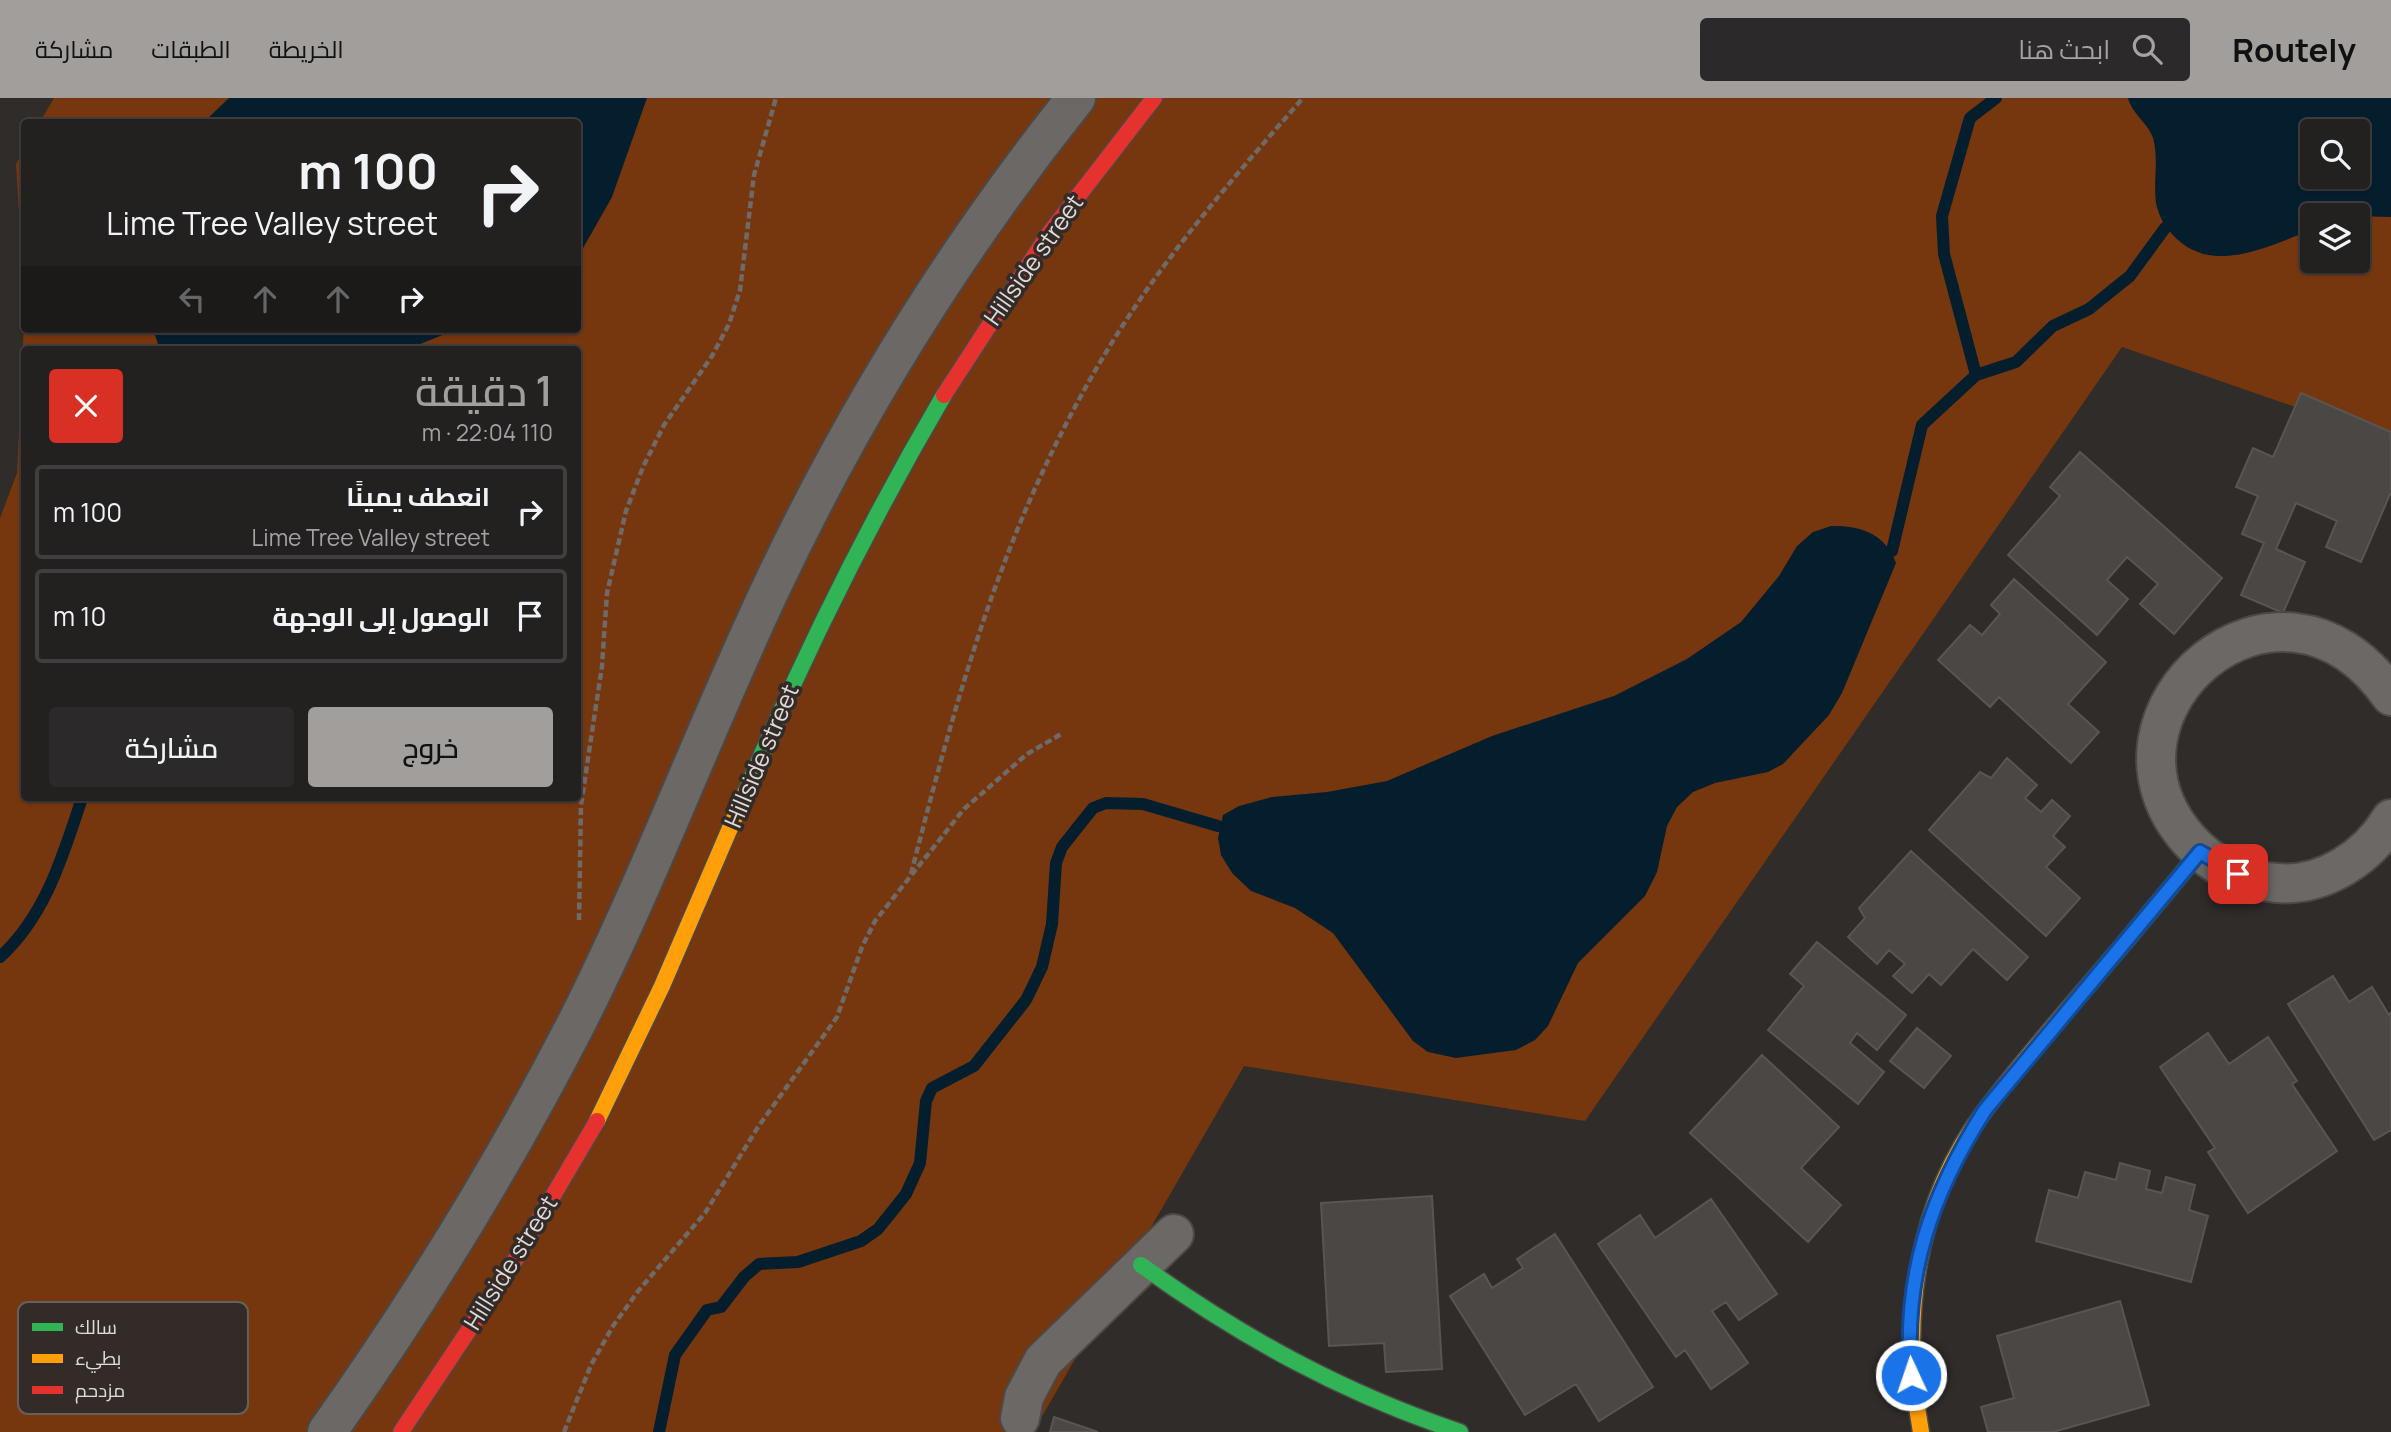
<!DOCTYPE html>
<html lang="ar">
<head>
<meta charset="utf-8">
<style>
  body { margin:0; font-family:Manrope,Cairo,sans-serif; background:#2b2929; color:#f1f3f6; direction:rtl; height:100vh; display:flex; flex-direction:column; font-size:26px; white-space:nowrap }
  * { box-sizing:border-box; margin:0 }
  p { font-size:23px; color:#a3a3a5 }
  .icon { flex:none; width:38px; height:38px; fill:none; stroke:currentColor; stroke-width:2; stroke-linecap:round; stroke-linejoin:round }
  .map { position:relative; flex:1; overflow:hidden; direction:ltr }
  .drawer { position:absolute; left:21px; top:248px; width:560px; height:455px; display:flex; flex-direction:column; background:#232120; border-radius:7px; box-shadow:0 2px 5px #0004,0 0 0 2px #403e3e; direction:rtl }
  .drawer>* { flex:none }
  .guide { position:absolute; left:21px; top:21px; width:560px; height:214px; border-radius:7px; box-shadow:0 2px 5px #0004,0 0 0 2px #403e3e; direction:rtl; background:#232120; color:#f1f3f6; overflow:hidden }
  .buttons { position:absolute; left:2300px; top:21px; display:grid; gap:14px }
  .buttons a { display:grid; place-items:center; width:70px; height:70px; border-radius:7px; background:#232120; box-shadow:0 2px 5px #0004,0 0 0 2px #403e3e; font-size:35px }
  .pin { position:absolute; display:grid; place-items:center; width:60px; height:60px; color:#fff; margin:-30px; border-radius:14px; box-shadow:0 4px 10px #0006 }
  .me { position:absolute; width:77px; margin:-38px; rotate:357deg; stroke-linejoin:round; filter:drop-shadow(0 0 5px #0008) }
  .turn { display:flex; align-items:center; gap:24px; height:147px; padding:0 28px; font-size:32px }
  .turn .icon { width:91px; height:91px; stroke-width:2.5 }
  .turn b { display:block; font-size:49px; line-height:60px }
  .lanes { display:flex; align-items:center; height:66px; padding:0 28px; background:#0003; justify-content:center; gap:35px; direction:ltr }
  .lanes .off { opacity:.35 }
  .round { display:grid; place-items:center; flex:none; width:74px; height:74px; border-radius:7px; background:#2b2929 }
  .overview { display:flex; align-items:center; justify-content:space-between; height:119px; padding:0 28px }
  h1 { font-size:42px; font-weight:600; line-height:52px; color:#a29e9c }
  .primary-button { display:flex; gap:14px; margin-top:auto; padding:14px 28px }
  .primary-button a { flex:1; height:80px; border-radius:7px; background:#a29e9c; color:#111; font-size:28px; font-weight:600; line-height:80px; text-align:center }
  .primary-button a+a { background:#2b2929; color:#f1f3f6 }
  ul { padding:0; list-style:none }
  li { display:flex; align-items:center; gap:21px; height:94px; margin:0 14px 10px; padding:0 14px; border:4px solid #403e3e; border-radius:7px }
  li div { flex:1 }
  li b { display:block; font-size:26px }
  li em { font-style:normal }
  header { display:flex; align-items:center; gap:42px; box-sizing:border-box; height:98px; padding:0 35px; background:#a29e9c; color:#111 }
  header strong { font-size:33px }
  nav { display:flex; gap:38px; margin-inline-start:auto; font-size:24px }
  .search { width:490px; height:63px; background:#2b2929; display:flex; align-items:center; gap:18px; box-sizing:border-box; padding:0 24px; border-radius:7px; color:#a3a3a5; font-size:26px }
  .map>svg:first-child { display:block }
  .green { fill:#77370e; fill-rule:evenodd }
  .water { fill:#041e2d; fill-rule:evenodd }
  .lines { fill:none; stroke-linecap:round; stroke-linejoin:round }
  .stream { stroke:#041e2d; stroke-width:12 }
  .building { fill:#4a4745; stroke:#585553; stroke-width:2 }
  .street-casing { stroke:#4c4846; stroke-width:42 }
  .fast-casing { stroke:#4c4846; stroke-width:19 }
  .slow-casing { stroke:#4c4846; stroke-width:19 }
  .jam-casing { stroke:#4c4846; stroke-width:19 }
  .path { stroke:#6d6a69; stroke-width:4.5; stroke-dasharray:7 3.5; stroke-linecap:butt }
  .street { stroke:#6b6866; stroke-width:38 }
  .fast { stroke:#30b455; stroke-width:16 }
  .slow { stroke:#ff9f0a; stroke-width:16 }
  .jam { stroke:#e5322d; stroke-width:16 }
  .route-casing { stroke:#114b97; stroke-width:18 }
  .route { stroke:#1a73e8; stroke-width:12 }
  .labels { text-anchor:middle; stroke-width:7; stroke-linejoin:round; paint-order:stroke }
  .street-label { font-size:24px; fill:#e0dbd9; stroke:#322b27 }
  .key { fill:#322b27; stroke:#66605c; stroke-width:2 }
  .key-label { font-size:19px; fill:#e0dbd9 }
</style>
</head>
<body>
<header>
<strong>Routely</strong>
<div class="search"><svg class="icon" aria-label="search" viewBox="0 0 24 24"><circle cx="10" cy="10" r="6"/><path d="M15 15l6 6"/></svg>ابحث هنا</div>
<nav><a>الخريطة</a><a>الطبقات</a><a>مشاركة</a></nav>
</header>
<div class="map">
<svg width="2391" height="1334" viewBox="0 0 2391 1334">
  <rect width="100%" height="100%" fill="#2f2c2a"/>
  <path class="green" d="M54,0H2391V342L2122,249L1585,1023L1244,968L1033,1334H0V420L17,375L24,226V231H578V24H40ZM2312,33H2357V79H2312ZM2312,117H2357V163H2312ZM24,252H578V700H24Z
    M24,51V199L16,66Z"/>
  <path class="water" d="M229,0H647L612,99L578,159V24H204Z
    M2128,0H2391V119L2312,117V132C2270,147 2215,177 2177,141C2166,131 2159,120 2156,105C2153,83 2159,61 2153,40C2148,25 2132,16 2128,0ZM2357,33V79H2312V33Z
    M153,231H457L406,252H160Z
    M1831,428C1860,427 1886,436 1896,465L1842,595L1829,617L1783,666L1768,674L1715,685L1693,694L1677,709L1667,728L1657,774L1645,798L1578,865L1548,928L1535,942L1516,952L1456,960L1428,954L1413,943L1333,835L1295,810L1251,793L1232,775L1221,757L1218,740L1223,717L1239,708L1272,699L1327,694L1387,683L1492,638L1614,598L1687,561L1741,524L1779,478L1797,448L1813,434Z"/>
  <g class="lines">
    <path class="stream" d="M1976,277L2016,264L2053,228L2089,211L2130,178L2165,130
      M1892,453L1922,327L1976,277L1944,156L1942,118L1970,20L1996,0
      M0,859C46,817 63,757 82,700
      M659,1334L675,1257L707,1212L721,1209L744,1179L759,1166L798,1164L861,1143L878,1131L906,1096L920,1065L926,1003L932,990L974,968L1026,902L1042,869L1052,826L1056,765L1062,749L1093,710L1106,705L1143,706L1218,728"/>
  </g>
  <path class="building" d="M2301,295L2391,334V394L2361,464L2326,449L2337,423L2296,405L2276,451L2305,464L2283,515L2241,497L2264,445L2242,436L2258,398L2236,389L2253,350L2273,359Z
    M2080,354L2222,480L2174,536L2140,506L2158,486L2127,459L2107,482L2128,501L2097,537L2008,457L2060,398L2050,389Z
    M2014,481L2106,564L2068,606L2099,634L2071,665L1999,599L1990,609L1938,562L1970,527L1982,537L2000,516L1991,507Z
    M2007,660L2037,687L2025,700L2041,714L2052,702L2070,718L2053,738L2065,749L2046,769L2080,800L2046,838L1929,732L1980,674L1991,680Z
    M1911,753L2028,859L2007,882L1973,851L1941,887L1929,876L1912,895L1893,878L1905,866L1889,852L1877,866L1848,839L1865,820L1859,810Z
    M1817,844L1906,917L1877,952L1857,935L1850,945L1884,974L1858,1006L1768,932L1804,888L1790,876Z
    M2333,878L2349,904L2372,889L2389,917L2391,915V1032L2374,1042L2288,906Z
    M1917,930L1951,958L1924,990L1890,963Z
    M2208,935L2229,966L2268,939L2297,983L2292,986L2337,1053L2248,1115L2208,1054L2215,1050L2160,969Z
    M1762,957L1839,1029L1801,1070L1841,1107L1808,1144L1690,1035Z
    M2120,1065L2150,1073L2146,1091L2162,1095L2166,1079L2195,1087L2189,1112L2208,1118L2191,1184L2036,1143L2049,1092L2078,1100L2085,1074L2116,1082Z
    M1432,1098L1442,1271L1386,1274L1384,1245L1329,1248L1321,1105Z
    M1711,1101L1777,1196L1739,1222L1726,1204L1712,1213L1748,1265L1711,1291L1685,1252L1676,1259L1598,1146L1640,1117L1655,1140Z
    M1555,1136L1653,1289L1599,1323L1576,1286L1525,1317L1450,1198L1484,1176L1492,1190L1523,1170L1517,1161Z
    M2120,1203L2149,1307L2053,1334H1988L1981,1309L2014,1300L1997,1238Z
    M1054,1319L1098,1334H1050Z"/>
  <g class="lines">
    <defs>
      <path id="street" d="M2391,598C2278,437 2077,616 2189,742C2212,768 2243,782 2277,785C2324,789 2368,759 2391,721
        M1020,1320L1024,1299L1043,1263L1174,1136
        M327,1334C419,1204 503,1068 576,926C648,784 703,634 771,490C853,316 956,150 1076,0"/>
      <path id="fast" d="M746,693C804,556 869,425 944,297
        M1141,1167C1241,1239 1343,1295 1460,1334"/>
      <path id="slow" d="M597,1023L662,888L746,693
        M1921,1334C1900,1221 1915,1105 1986,1011C2030,953 2079,899 2126,843"/>
      <path id="jam" d="M944,297L1048,137L1154,0
        M2126,843L2200,754
        M401,1334L514,1164L597,1023"/>
    </defs>
    <use href="#street" class="street-casing"/>
    <use href="#fast" class="fast-casing"/>
    <use href="#slow" class="slow-casing"/>
    <use href="#jam" class="jam-casing"/>
    <path class="path" d="M911,776C960,586 1005,421 1108,251C1163,160 1233,80 1303,0
      M579,822L581,707L602,568L607,495L626,413L643,369L664,327L712,258L729,226L740,192L754,77L776,0
      M564,1334L591,1267L613,1228L639,1192L705,1115L758,1029L837,919L862,849L875,823L964,711L1027,656L1063,635"/>
    <use href="#street" class="street"/>
    <use href="#fast" class="fast"/>
    <use href="#slow" class="slow"/>
    <use href="#jam" class="jam"/>
  </g>
  <g class="lines">
    <defs>
      <path id="route" d="M1911,1277C1903,1176 1932,1095 1985,1012L2200,754L2238,776"/>
    </defs>
    <use href="#route" class="route-casing"/>
    <use href="#route" class="route"/>
  </g>
  <g class="labels">
    <g class="street-label">
      <text transform="translate(1034 162) rotate(-55)" y="8">Hillside street</text>
      <text transform="translate(762 658) rotate(-67)" y="8">Hillside street</text>
      <text transform="translate(511 1165) rotate(-58)" y="8">Hillside street</text>
    </g>
  </g>
  <rect x="18" y="1204" width="230" height="112" rx="10" class="key"/>
  <rect x="32" y="1225" width="31" height="8" fill="#30b455"/>
  <rect x="32" y="1256" width="31" height="9" fill="#ff9f0a"/>
  <rect x="32" y="1288" width="31" height="8" fill="#e5322d"/>
  <g class="key-label">
    <text x="75" y="1236">سالك</text>
    <text x="75" y="1267">بطيء</text>
    <text x="75" y="1299">مزدحم</text>
  </g>
</svg>
<div class="buttons">
<a><svg class="icon" aria-label="search" viewBox="0 0 24 24"><circle cx="10" cy="10" r="6"/><path d="M15 15l6 6"/></svg></a>
<a><svg class="icon" aria-label="layers" viewBox="0 0 24 24"><path d="M12 4l9 5-9 5-9-5zM3 14l9 5 9-5"/></svg></a>
</div>
<div class="pin" style="left:2238px;top:776px;background:#d93025"><svg class="icon" aria-label="arrive" viewBox="0 0 24 24"><path d="M6 21V4h12l-3 4 3 4H6"/></svg></div>
<svg class="me" style="left:1911px;top:1277px" viewBox="-20 -20 40 40"><circle r="17" fill="#1a73e8" stroke="#fff" stroke-width="3"/><path d="M0-11L8 9 0 5-8 9z" fill="#fff"/></svg>
<div class="guide">
<div class="turn"><svg class="icon" aria-label="right" viewBox="0 0 24 24"><path d="M7 20v-9h11M14 6l5 5-5 5"/></svg><div><b>100 m</b>Lime Tree Valley street</div></div>
<div class="lanes"><svg class="icon off" aria-label="left" viewBox="0 0 24 24"><path d="M17 20v-9H6M10 6l-5 5 5 5"/></svg><svg class="icon off" aria-label="ahead" viewBox="0 0 24 24"><path d="M12 20V5M6 11l6-6 6 6"/></svg><svg class="icon off" aria-label="ahead" viewBox="0 0 24 24"><path d="M12 20V5M6 11l6-6 6 6"/></svg><svg class="icon" aria-label="right" viewBox="0 0 24 24"><path d="M7 20v-9h11M14 6l5 5-5 5"/></svg></div>
</div>
<section class="drawer">
<div class="overview"><div><h1>1 دقيقة</h1><p>110 m · 22:04</p></div><a class="round" style="background:#d93025;color:#fff"><svg class="icon" aria-label="close" viewBox="0 0 24 24"><path d="M6 6l12 12M18 6L6 18"/></svg></a></div>
<ul>
<li><svg class="icon" aria-label="right" viewBox="0 0 24 24"><path d="M7 20v-9h11M14 6l5 5-5 5"/></svg><div><b>انعطف يمينًا</b><p>Lime Tree Valley street</p></div><em>100 m</em></li>
<li><svg class="icon" aria-label="arrive" viewBox="0 0 24 24"><path d="M6 21V4h12l-3 4 3 4H6"/></svg><div><b>الوصول إلى الوجهة</b></div><em>10 m</em></li>
</ul>
<div class="primary-button"><a>خروج</a><a>مشاركة</a></div>
</section>
</div>
</body>
</html>
